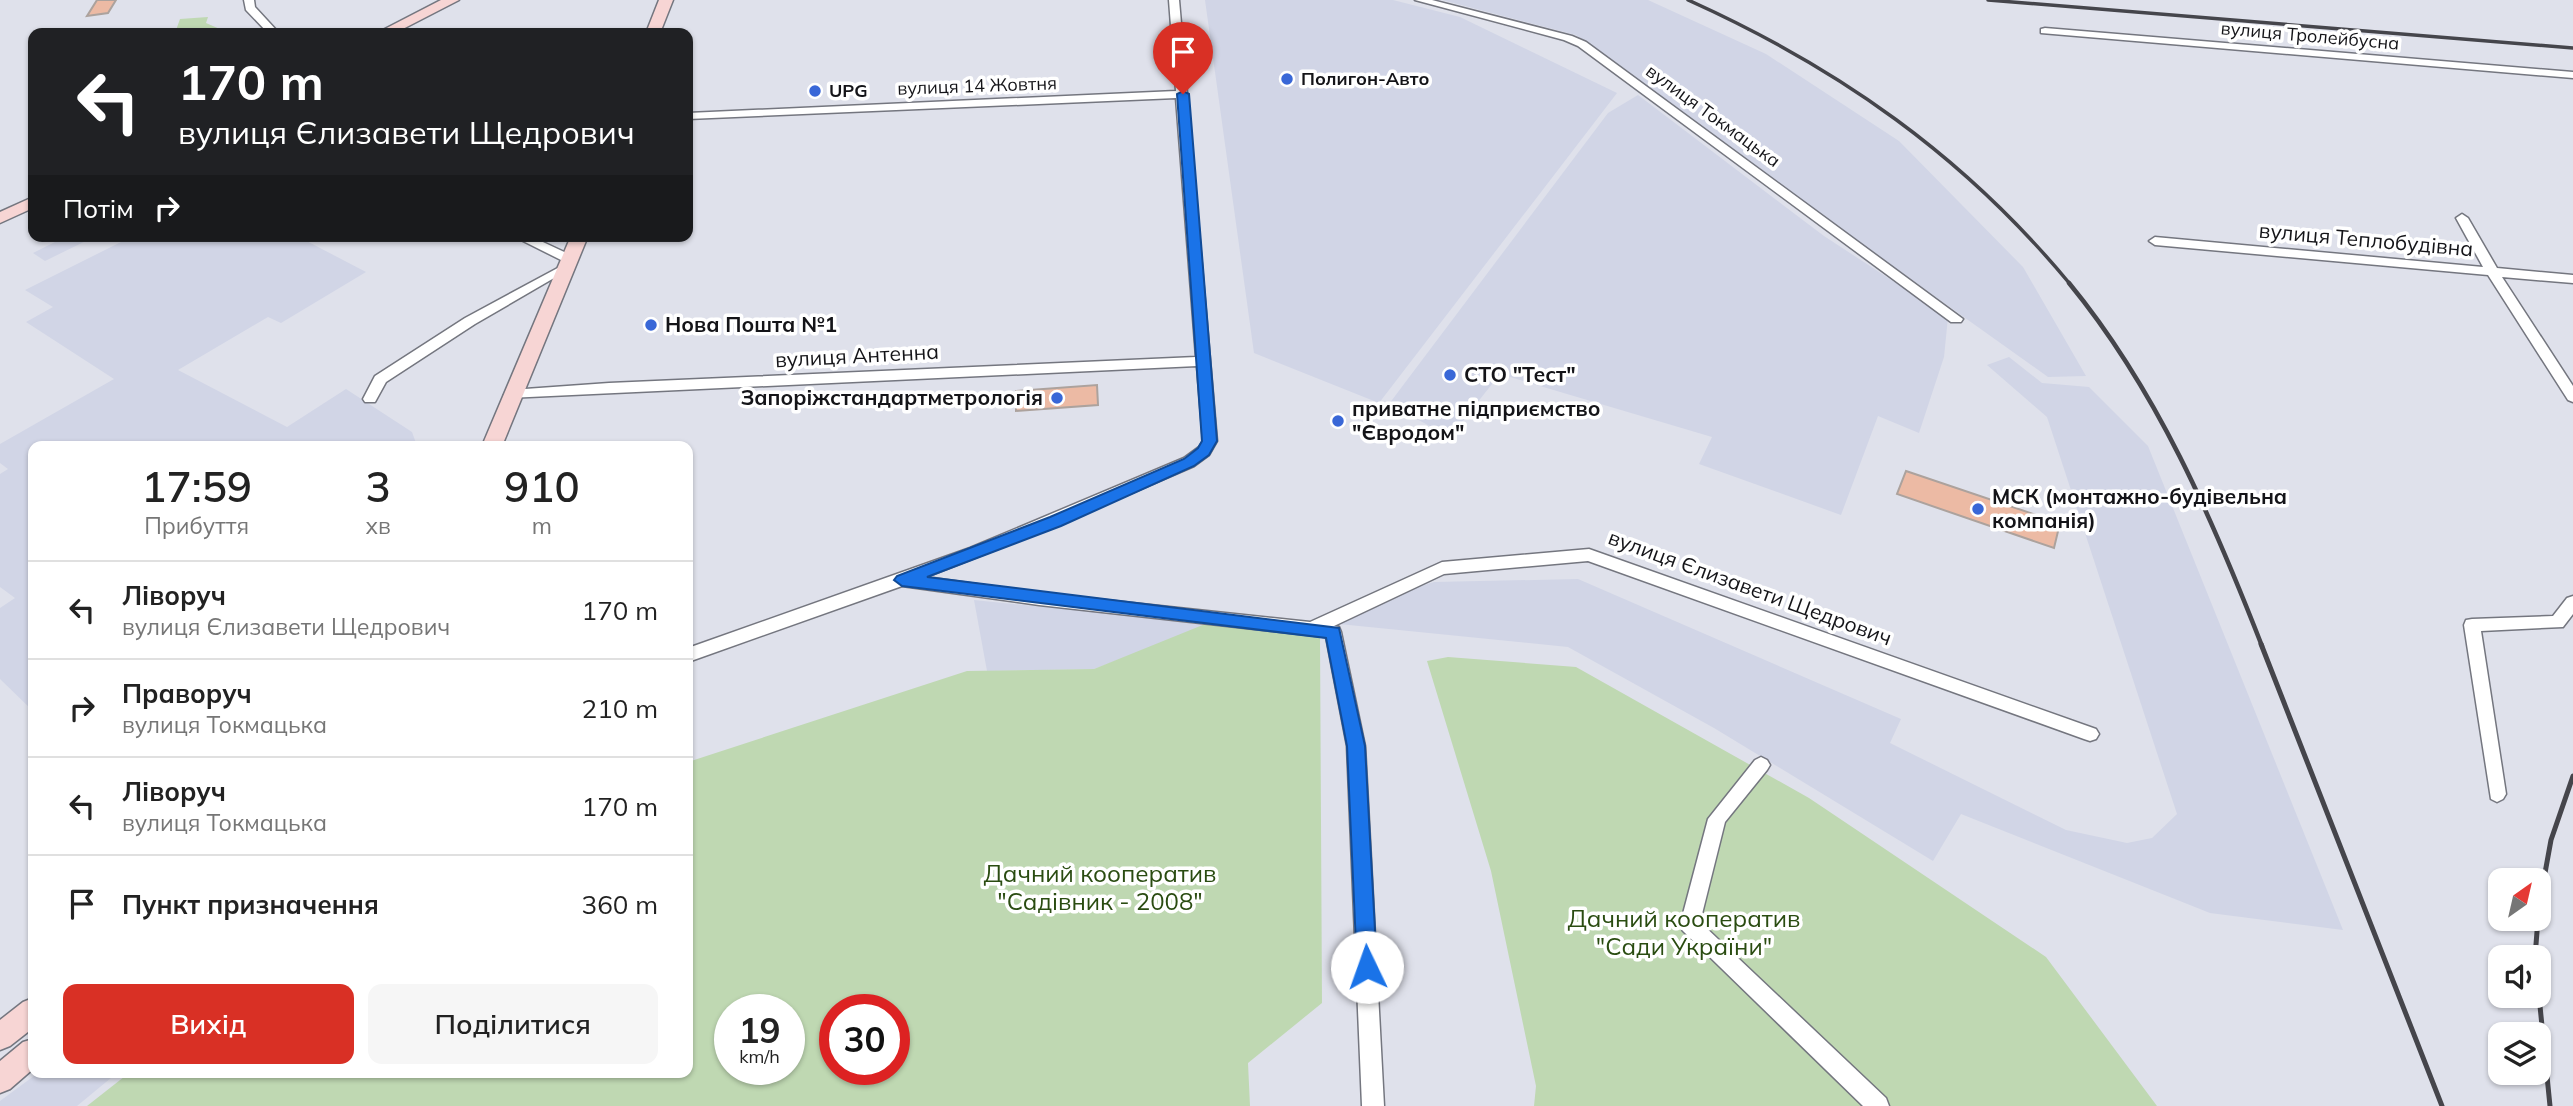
<!DOCTYPE html>
<html lang="uk">
<head>
<meta charset="utf-8">
<style>
  body { margin:0; font-family:Mulish,sans-serif; background:#f6f6f6; color:#222; height:100vh; display:flex; flex-direction:column; font-size:26px; white-space:nowrap }
  * { box-sizing:border-box; margin:0 }
  p { font-size:23px; color:#767676 }
  .icon { flex:none; width:38px; height:38px; fill:none; stroke:currentColor; stroke-width:2; stroke-linecap:round; stroke-linejoin:round }
  .map { position:relative; flex:1; overflow:hidden }
  .sheet { position:absolute; left:28px; top:441px; width:665px; height:637px; display:flex; flex-direction:column; background:#fff; border-radius:14px; box-shadow:0 2px 5px #0004 }
  .sheet>* { flex:none }
  .banner { position:absolute; left:28px; top:28px; width:665px; height:214px; border-radius:14px; box-shadow:0 2px 5px #0004; background:#202124; color:#fff; overflow:hidden }
  .needle { width:46px; rotate:34deg }
  .controls { position:absolute; left:2488px; top:868px; display:grid; gap:14px }
  .controls a { display:grid; place-items:center; width:63px; height:63px; border-radius:14px; background:#fff; box-shadow:0 2px 5px #0004; font-size:35px }
  .speed { position:absolute; left:714px; top:994px; display:flex; gap:14px; font-size:35px; font-weight:700; text-align:center }
  .speed>* { display:grid; place-content:center; width:91px; height:91px; border-radius:50%; background:#fff; box-shadow:0 2px 5px #0004; line-height:1 }
  .speed small { font-size:18px; font-weight:400 }
  .speed .limit { border:10px solid #d22; background:#fff; color:#111 }
  .pin { position:absolute; display:grid; place-items:center; width:60px; height:60px; color:#fff; margin:-72px -30px; border-radius:50% 50% 50% 0; rotate:-45deg; box-shadow:0 0 7px #0007 }
  .pin .icon { rotate:45deg }
  .me { position:absolute; width:77px; margin:-38px; rotate:357deg; stroke-linejoin:round; filter:drop-shadow(0 0 5px #0008) }
  .turn { display:flex; align-items:center; gap:24px; height:147px; padding:0 35px; font-size:32px }
  .turn .icon { width:91px; height:91px; stroke-width:2.5 }
  .turn b { display:block; font-size:49px; line-height:60px }
  .then { display:flex; align-items:center; height:66px; padding:0 35px; background:#0003; gap:14px; font-size:26px }
  .eta { display:flex; justify-content:space-evenly; align-items:center; height:119px; text-align:center }
  .eta b { font-size:42px; font-weight:600; line-height:49px }
  .action { display:flex; gap:14px; margin-top:auto; padding:14px 35px }
  .action a { flex:1; height:80px; border-radius:14px; background:#d93025; color:#fff; font-size:28px; font-weight:600; line-height:80px; text-align:center }
  .action a+a { background:#f6f6f6; color:#222 }
  ul { padding:0; list-style:none }
  li { display:flex; align-items:center; gap:21px; height:98px; padding:0 35px; border-top:2px solid #e0e0e0 }
  li div { flex:1 }
  li b { display:block; font-size:26px }
  li em { font-style:normal }
  .map>svg:first-child { display:block }
  .built { fill:#d1d5e6 }
  .green { fill:#bfd8b2; fill-rule:evenodd }
  .building { fill:#ecbaa4; stroke:#aca29d; stroke-width:2 }
  .lines { fill:none; stroke-linecap:round; stroke-linejoin:round }
  .street-casing { stroke:#74767f; stroke-width:3 }
  .secondary-casing { stroke:#74767f; stroke-width:3 }
  .street { fill:#fff; fill-rule:evenodd }
  .secondary { fill:#f7d5d4; fill-rule:evenodd }
  .rail-far2 { stroke:#45454b; stroke-width:3.5 }
  .rail-far1 { stroke:#45454b; stroke-width:4.5 }
  .rail { stroke:#45454b; stroke-width:5 }
  .route { fill:#1a73e8; stroke:#114b97; stroke-width:2 }
  .poi-dot { fill:#3967d7; stroke:#fff; stroke-width:2.5 }
  .labels { text-anchor:middle; stroke-width:7; stroke-linejoin:round; paint-order:stroke }
  .far-street-label { font-size:18px; fill:#141418; stroke:#fff }
  .far-poi-label { font-size:18px; font-weight:bold; fill:#141418; stroke:#fff; text-anchor:start }
  .street-label { font-size:21px; fill:#141418; stroke:#fff }
  .poi-label { font-size:21px; font-weight:bold; fill:#141418; stroke:#fff; text-anchor:start }
  .near-park-label { font-size:24px; fill:#2a4c11; stroke:#fff }
</style>
</head>
<body>
<div class="map">
<svg width="2573" height="1106" viewBox="0 0 2573 1106">
  <rect width="100%" height="100%" fill="#dfe1eb"/>
  <path class="built" d="M1205,0H1393L1460,17L1617,93L1379,403L1254,353Z
    M1442,0H1648L1766,54L1899,141L2023,267L2086,376L2048,377L1766,176L1576,35Z
    M1638,95L1824,236L1948,317L1944,357L1919,433L1878,416L1841,515L1699,464L1712,437L1500,374L1450,437L1389,404L1608,113Z
    M67,236H96L45,261L33,253Z
    M125,236H297L366,272L281,323L268,317L178,370L287,427L346,389L412,432L417,446H33V711L0,679V608L15,598L0,587V474L8,469L0,463V444L114,379L26,322L53,307L25,290L127,239Z
    M2009,357L2042,383L2089,387L2148,446L2343,930L2210,913L1961,814L1933,861L1714,728L1568,647L1339,624L1342,611L1434,582L1578,579L1901,719L1890,743L2066,830L2127,843L2152,838L2177,814L2047,417L1987,365Z
    M974,600L1213,624L1094,669L987,671Z
    M38,1073H117L77,1106H0V1101Z"/>
  <path class="green" d="M208,17L206,23L229,33H175L180,19Z
    M1220,618L1320,638L1322,1003L1248,1063L1250,1106H87L129,1073H688V762L967,671L1094,669ZM730,1010H789V1069H730ZM835,1010H894V1069H835Z
    M1448,657L1576,667L1809,798L2046,957L2157,1106H1534L1536,1086L1491,871L1427,661Z"/>
  <path class="building" d="M97,0H116L108,13L87,16Z
    M1097,385L1098,405L1016,411V391Z
    M1906,471L2060,523L2054,548L1897,494Z"/>
  <g class="lines">
    <defs>
      <path id="street" d="M244,0H254L255,7L279,33H268L246,10Z
        M1169,0H1179L1217,441L1209,455L1194,466L1053,527L926,577L1039,593L1310,622L1442,562L1589,549L2096,729L2099,734L2096,739L2090,741L2084,739L1588,561L1444,574L1334,626L1339,627L1341,632L1365,746L1384,1106H1362L1347,746L1326,637L1039,605L902,586L688,662V648L970,548L1184,458L1199,447L1203,441L1197,366L506,398L504,395L511,390L609,383L1196,357L1176,98L688,119V113L1176,91Z
        M1415,0H1432L1572,36L1586,42L1963,319L1961,322H1951L1578,46L1564,40Z
        M2045,28L2573,72V78L2041,33V29Z
        M2462,214L2468,218L2497,268L2573,275V283L2502,277L2573,386V402L2568,400L2488,275L2155,245L2149,241L2155,237L2483,267L2456,218Z
        M513,236H530L575,257L576,260L570,264L573,267L475,324L386,382L375,402H365L363,399L375,376L465,318L567,263Z
        M2573,596V614L2563,627L2481,631L2506,794L2503,799L2497,802L2491,799L2464,625L2466,620L2472,619L2553,616L2567,598Z
        M1761,757L1767,760L1770,765L1767,770L1725,822L1700,922L1886,1098L1889,1106H1863L1683,931L1680,925L1708,819L1755,760Z"/>
      <path id="secondary" d="M441,0H459L395,33H377Z
        M659,0H673L660,33H646Z
        M33,197V208L0,223V212Z
        M571,236H588L502,446H482Z
        M33,998V1028L10,1046L0,1050V1020L23,1002Z
        M33,1039V1069L10,1089L0,1093V1061L23,1042Z"/>
    </defs>
    <use href="#street" class="street-casing"/>
    <use href="#secondary" class="secondary-casing"/>
    <use href="#street" class="street"/>
    <use href="#secondary" class="secondary"/>
    <path class="rail-far2" d="M1688,0C1839,68 1964,156 2070,284
      M1988,0L2573,48"/>
    <path class="rail-far1" d="M2069,283C2157,390 2212,518 2262,646"/>
    <path class="rail" d="M2261,644L2442,1106
      M2539,906L2551,840L2573,776
      M2535,957L2538,919
      M2539,996L2550,1106"/>
  </g>
  <path class="route" d="M1183,91L1189,94L1217,441L1209,455L1194,466L1061,526L927,577L1339,628L1365,746L1377,967L1374,973L1367,976L1360,973L1357,967L1347,746L1326,638L902,586L894,580L897,576L1050,517L1184,459L1198,448L1202,441L1177,94Z"/>
  <g class="poi-dot">
    <circle cx="1287" cy="79" r="7"/>
    <circle cx="815" cy="91" r="7"/>
    <circle cx="651" cy="325" r="7"/>
    <circle cx="1450" cy="375" r="7"/>
    <circle cx="1057" cy="398" r="7"/>
    <circle cx="1338" cy="421" r="7"/>
    <circle cx="1978" cy="509" r="7"/>
  </g>
  <g class="labels">
    <g class="far-street-label">
      <text transform="translate(2310 36) rotate(5)" y="6">вулиця Тролейбусна</text>
      <text transform="translate(977 86) rotate(-2)" y="6">вулиця 14 Жовтня</text>
      <text transform="translate(1713 116) rotate(36)" y="6">вулиця Токмацька</text>
    </g>
    <g class="far-poi-label">
      <text x="1301" y="85">Полигон-Авто</text>
      <text x="829" y="97">UPG</text>
    </g>
    <g class="street-label">
      <text transform="translate(2366 240) rotate(5)" y="7">вулиця Теплобудівна</text>
      <text transform="translate(857 356) rotate(-3)" y="7">вулиця Антенна</text>
      <text transform="translate(1750 588) rotate(20)" y="7">вулиця Єлизавети Щедрович</text>
    </g>
    <g class="poi-label">
      <text x="665" y="332">Нова Пошта №1</text>
      <text x="1464" y="382">СТО "Тест"</text>
      <text x="1043" y="405" text-anchor="end">Запоріжстандартметрологія</text>
      <text x="1352" y="416">приватне підприємство<tspan x="1352" dy="24">"Євродом"</tspan></text>
      <text x="1992" y="504">МСК (монтажно-будівельна<tspan x="1992" dy="24">компанія)</tspan></text>
    </g>
    <g class="near-park-label">
      <text x="1100" y="882">Дачний кооператив<tspan x="1100" dy="28">"Садівник - 2008"</tspan></text>
      <text x="1684" y="927">Дачний кооператив<tspan x="1684" dy="28">"Сади України"</tspan></text>
    </g>
  </g>
</svg>
<div class="controls">
<a><svg class="needle" viewBox="-14 -14 28 28"><path d="M0-13l5 13h-10z" fill="#e53935"/><path d="M0 13l5-13h-10z" fill="#767676"/></svg></a>
<a><svg class="icon" aria-label="sound" viewBox="0 0 24 24"><path d="M4 9h4l5-4v14l-5-4H4zM17 9q2 3 0 6"/></svg></a>
<a><svg class="icon" aria-label="layers" viewBox="0 0 24 24"><path d="M12 4l9 5-9 5-9-5zM3 14l9 5 9-5"/></svg></a>
</div>
<div class="speed"><div>19<small>km/h</small></div><div class="limit">30</div></div>
<div class="pin" style="left:1183px;top:94px;background:#d93025"><svg class="icon" aria-label="arrive" viewBox="0 0 24 24"><path d="M6 21V4h12l-3 4 3 4H6"/></svg></div>
<svg class="me" style="left:1367px;top:967px" viewBox="-20 -20 40 40"><circle r="19" fill="#fff"/><path d="M0-13L10 11 0 6-10 11z" fill="#1a73e8"/></svg>
<div class="banner">
<div class="turn"><svg class="icon" aria-label="left" viewBox="0 0 24 24"><path d="M17 20v-9H6M10 6l-5 5 5 5"/></svg><div><b>170 m</b>вулиця Єлизавети Щедрович</div></div>
<div class="then">Потім<svg class="icon" aria-label="right" viewBox="0 0 24 24"><path d="M7 20v-9h11M14 6l5 5-5 5"/></svg></div>
</div>
<section class="sheet">
<div class="eta">
<div><b>17:59</b><p>Прибуття</p></div>
<div><b>3</b><p>хв</p></div>
<div><b>910</b><p>m</p></div>
</div>
<ul>
<li><svg class="icon" aria-label="left" viewBox="0 0 24 24"><path d="M17 20v-9H6M10 6l-5 5 5 5"/></svg><div><b>Ліворуч</b><p>вулиця Єлизавети Щедрович</p></div><em>170 m</em></li>
<li><svg class="icon" aria-label="right" viewBox="0 0 24 24"><path d="M7 20v-9h11M14 6l5 5-5 5"/></svg><div><b>Праворуч</b><p>вулиця Токмацька</p></div><em>210 m</em></li>
<li><svg class="icon" aria-label="left" viewBox="0 0 24 24"><path d="M17 20v-9H6M10 6l-5 5 5 5"/></svg><div><b>Ліворуч</b><p>вулиця Токмацька</p></div><em>170 m</em></li>
<li><svg class="icon" aria-label="arrive" viewBox="0 0 24 24"><path d="M6 21V4h12l-3 4 3 4H6"/></svg><div><b>Пункт призначення</b></div><em>360 m</em></li>
</ul>
<div class="action"><a>Вихід</a><a>Поділитися</a></div>
</section>
</div>
</body>
</html>
